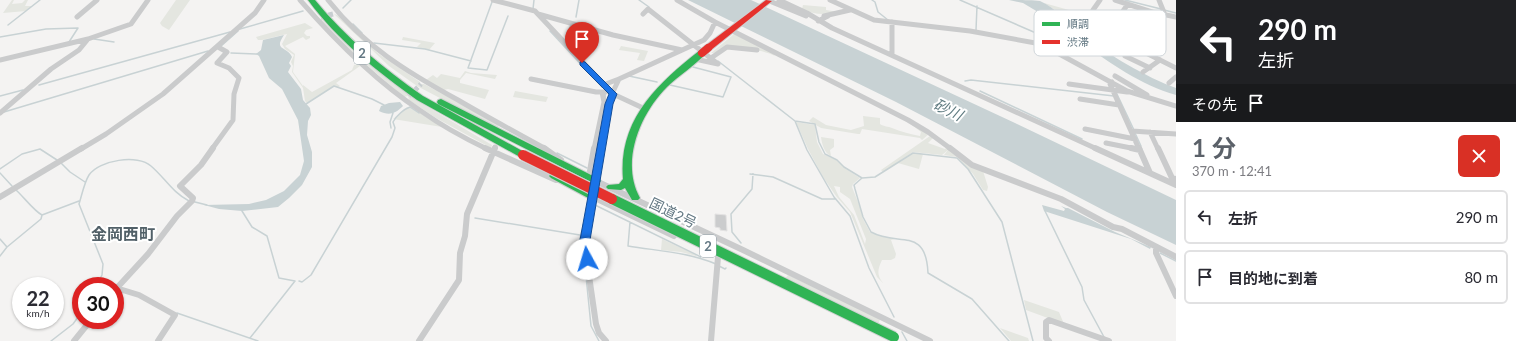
<!DOCTYPE html>
<html lang="ja">
<head>
<meta charset="utf-8">
<style>
  body { margin:0; font-family:Lato,"Noto Sans JP",sans-serif; background:#f7f7f7; color:#2b2b33; height:100vh; display:flex; flex-direction:column; font-size:15px; white-space:nowrap }
  * { box-sizing:border-box; margin:0 }
  p { font-size:13px; color:#7c7c81 }
  .icon { flex:none; width:22px; height:22px; fill:none; stroke:currentColor; stroke-width:2; stroke-linecap:round; stroke-linejoin:round }
  .map { position:relative; flex:1; overflow:hidden }
  .side { display:flex; flex-direction:column; background:#fff; width:340px }
  .side>* { flex:none }
  .banner { background:#202124; color:#fff; overflow:hidden }
  .speed { position:absolute; left:12px; top:277px; display:flex; gap:8px; font-size:20px; font-weight:700; text-align:center }
  .speed>* { display:grid; place-content:center; width:52px; height:52px; border-radius:50%; background:#fff; box-shadow:0 1px 3px #0004; line-height:1 }
  .speed small { font-size:10px; font-weight:400 }
  .speed .limit { border:6px solid #d22; background:#fff; color:#111 }
  .pin { position:absolute; display:grid; place-items:center; width:34px; height:34px; color:#fff; margin:-41px -17px; border-radius:50% 50% 50% 0; rotate:-45deg; box-shadow:0 0 4px #0007 }
  .pin .icon { rotate:45deg }
  .me { position:absolute; width:44px; margin:-22px; rotate:354deg; stroke-linejoin:round; filter:drop-shadow(0 0 3px #0008) }
  .turn { display:flex; align-items:center; gap:14px; height:84px; padding:0 16px; font-size:18px }
  .turn .icon { width:52px; height:52px; stroke-width:2.5 }
  .turn b { display:block; font-size:28px; line-height:34px }
  .then { display:flex; align-items:center; height:38px; padding:0 16px; background:#0003; gap:8px; font-size:15px }
  .round { display:grid; place-items:center; flex:none; width:42px; height:42px; border-radius:6px; background:#f7f7f7 }
  .head { display:flex; align-items:center; justify-content:space-between; height:68px; padding:0 16px }
  h1 { font-size:24px; font-weight:700; line-height:30px; color:#5b6169 }
  ul { padding:0; list-style:none }
  li { display:flex; align-items:center; gap:12px; height:54px; margin:0 8px 6px; padding:0 8px; border:2px solid #e1e1e2; border-radius:6px }
  li div { flex:1 }
  li b { display:block; font-size:15px }
  li em { font-style:normal }
  main { display:flex; flex:1; min-height:0 }
  .map>svg:first-child { display:block }
  .green { fill:#e4e6e0; fill-rule:evenodd }
  .water { fill:#c8d2d4 }
  .lines { fill:none; stroke-linecap:round; stroke-linejoin:round }
  .stream { stroke:#c8d2d4; stroke-width:1.5 }
  .building { fill:#cbcccd; stroke:#e3e2e2 }
  .street-tunnel { stroke:#c8ced1; stroke-width:5; stroke-dasharray:5 2.5; stroke-linecap:butt }
  .fast-casing { stroke:#d0d1d2; stroke-width:2 }
  .jam-casing { stroke:#d0d1d2; stroke-width:2 }
  .street-far1 { stroke:#cacbcc; stroke-width:5 }
  .street { stroke:#cacbcc; stroke-width:6 }
  .fast { fill:#30b455; fill-rule:evenodd }
  .jam { fill:#e5322d; fill-rule:evenodd }
  .fast-bridge-casing { stroke:#d0d1d2; stroke-width:12; stroke-linecap:butt }
  .jam-bridge-far1-casing { stroke:#d0d1d2; stroke-width:9; stroke-linecap:butt }
  .jam-bridge-casing { stroke:#d0d1d2; stroke-width:12; stroke-linecap:butt }
  .fast-bridge { stroke:#30b455; stroke-width:10 }
  .jam-bridge-far1 { stroke:#e5322d; stroke-width:8 }
  .jam-bridge { stroke:#e5322d; stroke-width:10 }
  .route { fill:#1a73e8; stroke:#114b97 }
  .labels { text-anchor:middle; stroke-width:4; stroke-linejoin:round; paint-order:stroke }
  .shield { fill:#fff; stroke:#92a0a8; stroke-width:1 }
  .shield-label { font-size:13px; font-weight:bold; fill:#637883 }
  .street-label { font-size:14px; fill:#637883; stroke:#fff }
  .water-label { font-size:15px; font-style:italic; fill:#5f7b80; stroke:#fff }
  .quarter-label { font-size:16px; font-weight:bold; fill:#516068; stroke:#fff }
  .key { fill:#fff; stroke:#d0d6da; stroke-width:1 }
  .key-label { font-size:11px; fill:#637883 }
</style>
</head>
<body>
<main>
<div class="map">
<svg width="1176" height="341" viewBox="0 0 1176 341">
  <rect width="100%" height="100%" fill="#f4f3f2"/>
  <path class="green" d="M12,0H14L12,4L22,3L25,0H28L25,6H32L26,11L3,13Z
    M176,0H190L169,30L162,26L160,23Z
    M1044,3L1076,12L1074,15L1107,27L1101,32L1071,23L1063,15Z
    M803,5L826,7V10L838,12C824,15 815,15 802,9Z
    M334,14L337,15L379,54L420,82V84H424L498,124L499,129L417,86L389,66Z
    M322,18L426,106L492,145L491,148L436,118L409,100L408,96L404,97L355,55L319,20Z
    M305,23L313,28L306,30L304,33L307,36H310V38L306,40L303,37L285,46L295,54L293,72L303,86V85L312,92L352,70L354,65L358,64L360,66L336,83L340,86L339,87H332L307,103L305,101L303,88L292,72L293,66L291,62L294,55L285,49L282,44L287,34L262,40H258L256,37Z
    M734,34L773,53L775,56C765,51 740,45 728,46C721,47 718,54 711,53Z
    M403,37L435,43L429,50L417,47L421,43L402,40Z
    M621,46L648,51L644,61L637,60L640,53L619,50Z
    M465,71L471,73L497,75L495,79L466,73L460,80V83L489,90L485,99L448,89L444,90L426,80L433,75L437,78L441,74L460,78Z
    M515,91L548,97L546,102L513,97Z
    M407,107H411L442,127L393,119Z
    M863,116L880,118V124C884,127 888,126 892,128C902,132 910,134 920,136L921,132L908,122L929,134L922,140L920,138L862,129L860,134H858L821,128L809,121L813,117L826,125L851,130L864,126Z
    M796,122L815,125L817,142L823,154L836,160L846,169L860,178L853,184L852,187L860,207L863,219L870,232L874,234L895,239L891,240L896,254L895,258L891,260H882C878,269 876,274 883,283L877,277L850,212L836,196L823,177L808,149ZM834,186L840,187V192L850,199L866,239L865,244L854,215L839,197Z
    M930,136L934,137L928,143L945,149L947,147L983,171L988,187L987,191L983,190L973,174L957,157L944,155L948,150L942,155L913,152L883,172L881,170Z
    M821,137L834,139V147L830,150L831,156C824,153 822,144 821,137Z
    M913,153L923,154L919,169L898,163Z
    M662,239L696,255V256L681,252L661,250Z
    M788,275L880,319L878,325L784,280Z
    M1024,300L1059,312L1064,324L1026,310Z
    M1000,328L1028,338L1029,341H1011Z"/>
  <path class="water" d="M688,0H751L1015,123L1176,200V245L1107,212L896,102Z
    M1009,0C1018,0 1032,0 1040,1C1056,8 1070,24 1083,34C1108,55 1146,77 1176,88V95C1141,85 1109,63 1080,41C1071,39 1062,30 1058,22L1053,21L1023,3Z
    M284,35C273,51 287,46 292,57L289,63L291,66L288,72L301,89L303,100L310,108L311,115L308,121L307,135L312,152V167L302,185L289,198L278,207L242,211L219,209L204,205L249,204L266,200L284,191L300,175L304,161L298,120L282,89L269,78L259,56L256,54L261,50L263,40Z
    M400,102L403,106C395,114 389,116 379,111L381,106L389,103Z
    M1042,205L1064,211L1065,209L1061,206L1066,208H1068L1115,232L1151,247L1150,249L1131,239L1044,211Z"/>
  <g class="lines">
    <path class="stream" d="M639,0L649,7
      M872,0L875,2L878,12L888,20
      M960,0L1036,33L1060,23
      M1125,0L1161,9
      M492,2L468,68L487,70L508,16
      M343,8L351,0
      M533,9L534,0
      M1164,10L1176,13
      M576,17L579,0
      M353,24L362,33
      M8,25L40,0
      M571,25L569,29L583,46L580,56
      M240,29L303,11
      M976,30L977,6
      M550,31L602,87
      M0,37L46,29L78,28L69,42
      M94,39L114,42
      M374,43L425,49L471,61
      M220,47L238,31
      M231,53L257,54
      M718,61L795,121L807,150L834,197L850,216L869,268L894,317
      M629,76L657,82
      M965,81L971,80L1114,96
      M39,85L230,32
      M670,85L723,97L731,77L693,67
      M980,91L1082,139
      M1116,92L1134,130
      M0,96L23,90
      M306,104L334,86L372,99L384,105
      M4,112L208,51
      M604,115L606,105L605,93
      M795,121L815,124L819,142L825,154L837,160L844,167L862,178L875,177L913,153L957,158L968,169L1002,222L1033,341
      M391,128L390,122L393,113
      M395,128L393,122C396,116 404,109 410,107L419,113
      M1135,133L1141,146
      M597,150L599,136
      M557,153L587,168
      M61,163L70,172L85,182
      M0,169L22,154L40,149L57,160
      M0,173L12,186
      M750,174L773,177L822,199H836
      M862,178L854,185L855,189L863,217L871,232C898,247 926,226 928,273L972,299L1009,341
      M15,189C23,196 34,211 42,215L79,201
      M195,202L207,205
      M589,202L579,242L586,276L591,326L599,341
      M595,205L701,257
      M242,211L252,227L267,236L279,278L295,281L250,338
      M1045,211L1082,287L1084,300L1104,337
      M475,218L580,235
      M630,222L628,246C658,251 688,252 716,264
      M0,239L7,247
      M741,243L732,232L731,214L752,189L753,174
      M1160,253L1176,261
      M0,256L7,247L41,219L42,215
      M719,266L725,269L726,268
      M299,281L302,282L311,275L392,137L395,128
      M98,284L112,286
      M96,286L102,275L103,264L79,204C82,195 84,183 89,175C99,160 138,154 151,166C165,178 172,192 189,201
      M177,313L258,341
      M902,332L907,341
      M51,341L73,324L81,313"/>
  </g>
  <path class="building" d="M715,214L726,215L727,231L720,230V228L715,227Z"/>
  <g class="lines">
    <path class="street-tunnel" d="M321,17L333,14
      M409,96L421,84"/>
    <defs>
      <path id="fast" d="M308,0H315C346,38 383,68 423,96L526,153L527,155L526,157H520L417,100C377,71 337,40 308,0Z
        M699,51H705L706,53C695,66 679,75 667,87C640,114 620,162 640,198L638,200H632L625,188L621,190L608,189L606,187L608,185L619,184L623,179C618,120 657,84 699,51Z
        M441,99L599,179L601,181L599,183H593L438,104L437,102L438,100Z
        M554,173L596,195L598,197L596,199H590L551,178L549,176L551,174Z"/>
      <path id="jam" d="M766,0L772,1L711,50H705V46Z"/>
    </defs>
    <use href="#fast" class="fast-casing"/>
    <use href="#jam" class="jam-casing"/>
    <path class="street-far1" d="M300,0C334,39 377,82 421,111C442,126 464,138 487,149
      M328,0C364,46 407,72 458,100C487,117 517,133 546,149
      M493,0L535,11L613,94L643,108
      M677,0L715,22L908,120L928,132L951,149
      M767,0L806,16
      M779,0L807,13L832,28L1097,149
      M830,0L874,20L970,31L1041,44L1127,91L1176,106
      M1115,0L1152,12
      M1159,0L1165,15
      M1093,10L1100,0
      M538,14L613,35L682,50
      M643,14L648,9L718,64L695,59
      M824,16L850,10
      M77,17L97,0
      M1118,18L1128,4
      M818,21L828,16
      M892,22V54
      M1085,32L1112,45
      M1120,40L1176,68
      M1106,48C1129,36 1136,33 1152,12L1176,17
      M1125,56L1150,68
      M711,58L727,47L757,50
      M0,60L88,39
      M1143,72L1160,60
      M1115,76L1147,95
      M531,79L596,92H606
      M1112,82L1110,84L1139,149
      M1169,83L1176,77
      M1069,84L1127,92
      M603,85L619,79
      M1080,99L1119,105
      M0,113L51,69L79,50L88,39L131,24L148,0
      M1085,129L1135,139
      M1132,131L1176,134
      M1150,132L1158,149
      M1106,143L1136,149
      M81,149L106,134L163,94L255,13L264,0
      M212,149L233,120L234,94L239,78L229,68L217,63L227,52L218,47
      M494,149L495,147
      M594,149L604,102L602,92
      M601,149L610,98L619,79L704,40L710,33L715,22"/>
    <path class="street" d="M485,148L556,180
      M544,148L561,160
      M950,148L972,165L1061,199L1113,227L1122,229L1176,257
      M1095,148L1176,185
      M1131,148L1140,150
      M1139,148L1150,173
      M1158,148L1172,178L1176,179
      M590,171L594,148
      M596,181L743,250L930,341
      M595,183L601,148
      M594,194L585,240V248L596,324L599,333L606,341
      M0,197L82,148
      M593,197L674,236
      M1156,247V253L1176,296
      M116,288L139,295L175,315L158,341
      M115,290L148,254L177,216L192,201L193,198L180,186L201,165L213,148
      M74,341L91,320
      M419,341L459,280L460,253L465,236L467,214L495,148
      M711,341L718,257
      M1049,341L1046,338V322L1049,320L1109,341"/>
    <use href="#fast" class="fast"/>
    <use href="#jam" class="jam"/>
    <defs>
      <path id="fast-bridge" d="M612,199L894,337"/>
      <path id="jam-bridge-far1" d="M702,53L708,48"/>
      <path id="jam-bridge" d="M523,155L612,199"/>
    </defs>
    <use href="#fast-bridge" class="fast-bridge-casing"/>
    <use href="#jam-bridge-far1" class="jam-bridge-far1-casing"/>
    <use href="#jam-bridge" class="jam-bridge-casing"/>
    <use href="#fast-bridge" class="fast-bridge"/>
    <use href="#jam-bridge-far1" class="jam-bridge-far1"/>
    <use href="#jam-bridge" class="jam-bridge"/>
  </g>
  <path class="route" d="M582,61L585,62L617,94L613,104L590,240L592,259L591,262L587,263L584,262L580,240L605,104L609,94L580,65V62Z"/>
  <g class="labels">
    <g class="shield">
      <rect x="354" y="42" width="16" height="22" rx="3"/>
      <rect x="700" y="235" width="16" height="22" rx="3"/>
    </g>
    <g class="shield-label">
      <text x="362" y="58">2</text>
      <text x="708" y="251">2</text>
    </g>
    <g class="street-label">
      <text transform="translate(673 213) rotate(26)" y="5">国道2号</text>
    </g>
    <g class="water-label">
      <text transform="translate(948 110) rotate(26)" y="5">砂川</text>
    </g>
    <g class="quarter-label">
      <text x="123" y="240">金岡西町</text>
    </g>
  </g>
  <rect x="1034" y="10" width="132" height="46" rx="6" class="key"/>
  <rect x="1042" y="22" width="18" height="4" fill="#30b455"/>
  <rect x="1042" y="40" width="18" height="4" fill="#e5322d"/>
  <g class="key-label">
    <text x="1067" y="28">順調</text>
    <text x="1067" y="46">渋滞</text>
  </g>
</svg>
<div class="speed"><div>22<small>km/h</small></div><div class="limit">30</div></div>
<div class="pin" style="left:582px;top:63px;background:#d93025"><svg class="icon" aria-label="arrive" viewBox="0 0 24 24"><path d="M6 21V4h12l-3 4 3 4H6"/></svg></div>
<svg class="me" style="left:587px;top:259px" viewBox="-20 -20 40 40"><circle r="19" fill="#fff"/><path d="M0-13L10 11 0 6-10 11z" fill="#1a73e8"/></svg>
</div>
<section class="side">
<div class="banner">
<div class="turn"><svg class="icon" aria-label="left" viewBox="0 0 24 24"><path d="M17 20v-9H6M10 6l-5 5 5 5"/></svg><div><b>290 m</b>左折</div></div>
<div class="then">その先<svg class="icon" aria-label="arrive" viewBox="0 0 24 24"><path d="M6 21V4h12l-3 4 3 4H6"/></svg></div>
</div>
<div class="head"><div><h1>1 分</h1><p>370 m · 12:41</p></div><a class="round" style="background:#d93025;color:#fff"><svg class="icon" aria-label="close" viewBox="0 0 24 24"><path d="M6 6l12 12M18 6L6 18"/></svg></a></div>
<ul>
<li><svg class="icon" aria-label="left" viewBox="0 0 24 24"><path d="M17 20v-9H6M10 6l-5 5 5 5"/></svg><div><b>左折</b></div><em>290 m</em></li>
<li><svg class="icon" aria-label="arrive" viewBox="0 0 24 24"><path d="M6 21V4h12l-3 4 3 4H6"/></svg><div><b>目的地に到着</b></div><em>80 m</em></li>
</ul>
</section>
</main>
</body>
</html>
